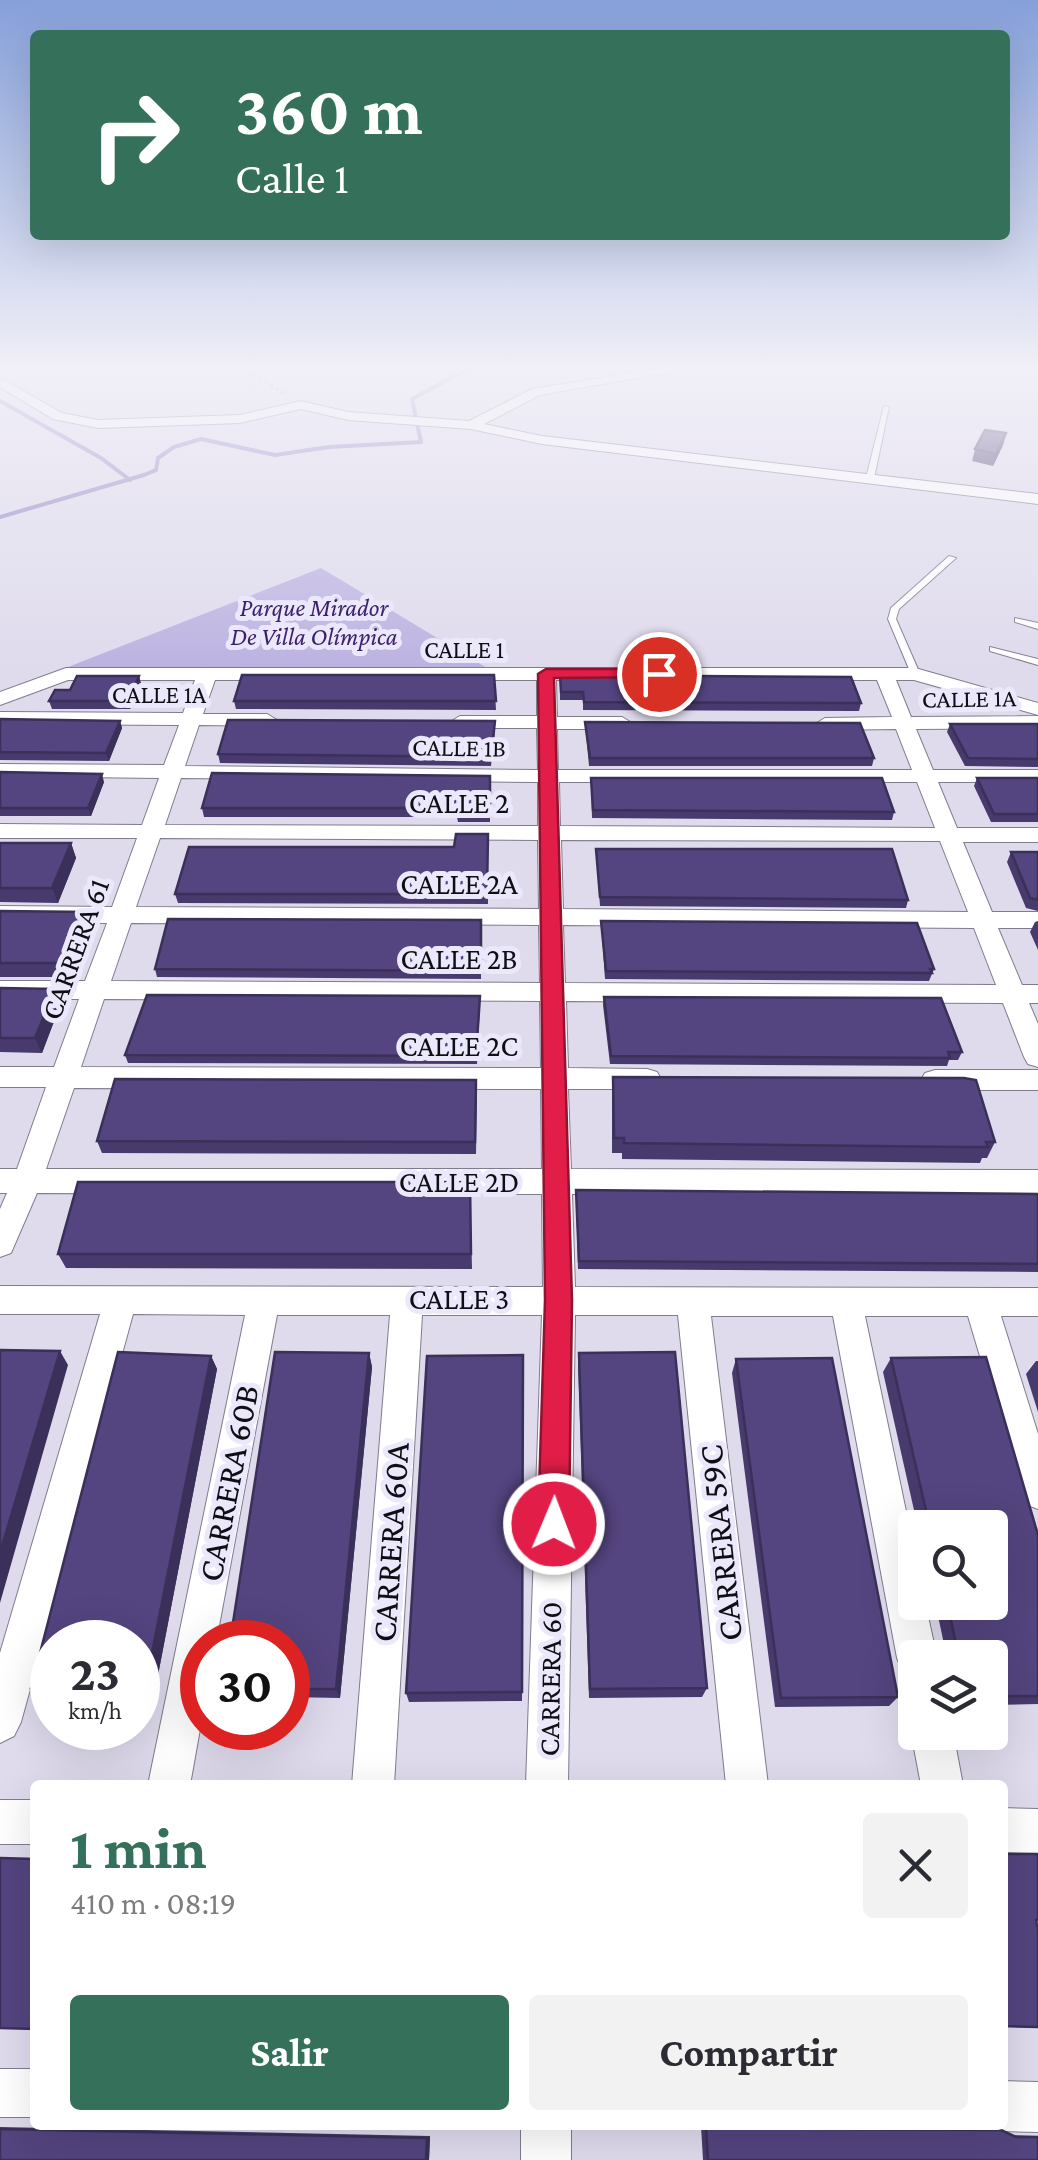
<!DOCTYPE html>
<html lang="es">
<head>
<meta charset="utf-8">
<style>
  body { margin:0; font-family:"Crimson Pro",serif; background:#f2f2f3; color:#2b2b33; height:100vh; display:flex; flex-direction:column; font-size:38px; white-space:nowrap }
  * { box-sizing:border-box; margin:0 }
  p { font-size:32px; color:#7c7c81 }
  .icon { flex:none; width:55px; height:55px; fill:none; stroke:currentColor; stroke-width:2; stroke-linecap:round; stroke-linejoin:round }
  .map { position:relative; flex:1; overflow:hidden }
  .panel { position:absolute; left:30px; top:1780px; width:978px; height:350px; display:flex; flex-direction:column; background:#fff; border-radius:10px; box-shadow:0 10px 40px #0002 }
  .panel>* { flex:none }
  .banner { position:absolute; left:30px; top:30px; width:980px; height:210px; border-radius:10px; box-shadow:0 10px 40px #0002; background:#34705a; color:#fff; overflow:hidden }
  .tools { position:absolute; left:898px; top:1510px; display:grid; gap:20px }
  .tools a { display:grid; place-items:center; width:110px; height:110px; border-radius:10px; background:#fff; box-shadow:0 10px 40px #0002; font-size:50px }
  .speed { position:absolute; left:30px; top:1620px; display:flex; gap:20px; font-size:50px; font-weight:700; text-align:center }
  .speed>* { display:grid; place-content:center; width:130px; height:130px; border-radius:50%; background:#fff; box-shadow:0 10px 40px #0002; line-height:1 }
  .speed small { font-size:25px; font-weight:400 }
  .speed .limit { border:15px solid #d22; background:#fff; color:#111 }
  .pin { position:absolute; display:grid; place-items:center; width:85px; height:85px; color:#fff; margin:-42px; border:5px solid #fff; border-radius:50%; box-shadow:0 2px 10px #0007 }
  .me { position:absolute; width:110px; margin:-55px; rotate:1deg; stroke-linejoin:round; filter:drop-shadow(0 0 8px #0008) }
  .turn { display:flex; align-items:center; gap:35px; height:210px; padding:0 40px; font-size:45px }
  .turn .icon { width:130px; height:130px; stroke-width:2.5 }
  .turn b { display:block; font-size:70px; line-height:85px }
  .round { display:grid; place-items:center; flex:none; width:105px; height:105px; border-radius:10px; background:#f2f2f3 }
  .head { display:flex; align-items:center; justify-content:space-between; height:170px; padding:0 40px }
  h1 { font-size:60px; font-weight:700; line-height:75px; color:#34705a }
  .action { display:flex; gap:20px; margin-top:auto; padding:20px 40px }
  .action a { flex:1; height:115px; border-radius:10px; background:#34705a; color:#fff; font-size:40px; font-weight:700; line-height:115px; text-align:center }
  .action a+a { background:#f2f2f3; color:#2b2b33 }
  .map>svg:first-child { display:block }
  .green { fill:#bcb2e1 }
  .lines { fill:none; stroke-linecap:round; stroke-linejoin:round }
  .stream { stroke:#9383c4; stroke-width:4 }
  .service-casing { stroke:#7f7c8d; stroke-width:2 }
  .minor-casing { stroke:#7f7c8d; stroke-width:2 }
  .path { stroke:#918e9c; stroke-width:2.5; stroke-dasharray:2.5 4; stroke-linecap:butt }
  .service { fill:#fff; fill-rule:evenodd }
  .minor { fill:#fff; fill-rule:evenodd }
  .wall { fill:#483a6d }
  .shaded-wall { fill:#3b3059 }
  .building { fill:#54447f; stroke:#3b3059; stroke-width:2.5 }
  .route { fill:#e11d48; stroke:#92132f; stroke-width:2.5 }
  .labels { text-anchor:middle; stroke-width:10; stroke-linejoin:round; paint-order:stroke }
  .far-park-label { font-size:25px; font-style:italic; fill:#3b1f6c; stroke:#ece8fb }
  .far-street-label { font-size:25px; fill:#0f0e14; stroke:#ece8fb }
  .street-label { font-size:30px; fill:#0f0e14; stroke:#ece8fb }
  .near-street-label { font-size:35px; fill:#0f0e14; stroke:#ece8fb }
</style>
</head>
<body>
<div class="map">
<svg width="1038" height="2160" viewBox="0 0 1038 2160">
  <rect width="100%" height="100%" fill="#dfdbed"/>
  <path class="green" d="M321,568L487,668L68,667Z"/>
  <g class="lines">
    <path class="stream" d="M0,401L101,458L130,480
      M0,517L144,475L156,470L158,458L174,447L201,439L275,455L329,447L421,442L412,399L475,365"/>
    <defs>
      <path id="service" d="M884,406L889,407L874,478L870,480L866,478Z
        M949,556L956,558L899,609L896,619L920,674L912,676L888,619L891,608Z
        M1015,618L1038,623V629L1015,622Z
        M990,647L1038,659V665L990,651Z"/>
      <path id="minor" d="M680,365H710L540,395L484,424L542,436L1038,494V504L542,444L471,429L348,420L301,409L240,423L98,428L53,419L0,387V378L62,413L98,420L240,415L301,401L348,412L469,421L532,389Z
        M66,668H915L1038,703V715L914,680H896L911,717L1038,716V728L916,729L933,770H1038V782H938L957,828H1038V842H963L992,912H1038V928H998L1022,985H1038V1003H1029L1038,1024V1067L1028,1064L1024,1057L1003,1003L566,1001L568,1068L647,1069L657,1072L661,1079L657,1086L647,1089H568L571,1169L1038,1170V1194H572L575,1287L1038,1288V1316H1001L1038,1434V1509L1025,1504L1020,1491L968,1316H865L915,1554V1602H925L937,1658H915V1677L903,1672L897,1658L833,1316H711L768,1785H726L678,1315H575L568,1785H526L542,1315H422L394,1785H352L390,1315H277L216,1642H202V1718L190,1785H148L245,1315L133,1314L21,1722L14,1736L0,1743V1653L100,1314H0V1286L543,1287L542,1194L37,1193L11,1253L0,1257V1209L7,1193H0V1169H17L46,1087H0V1067H54L79,999H0V981H85L107,923L0,922V906L112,907L137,838H0V824L142,825L159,778L0,776V764L164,765L179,725L0,724V712L183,713L195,680H68L0,705V692ZM215,680H537V716H460L450,722L460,728H537L538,770L185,766L199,725L267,726L277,720L267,714H203ZM556,680H877L892,717L825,718L815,724L825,730L896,729L912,770H558L557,729H622L632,723L622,717H557ZM181,778L538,782V826L165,825ZM559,782H917L935,828L560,826ZM160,838L538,840L539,909L136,907ZM561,840L940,841L968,912L563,909ZM131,923L539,925L540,983L111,981ZM563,925L974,928L996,985L565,983ZM104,999L540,1001L541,1068L81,1067ZM74,1088L541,1089L542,1169H46Z
        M935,1070H1038V1090H935L925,1087L921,1080L925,1073Z
        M915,1723V1732H953L963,1785H921L911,1732Z
        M0,1800H35V1844H0Z
        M1002,1808L1038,1809V1853L1002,1852Z
        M0,2069H35V2117H0Z
        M1002,2081L1038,2082V2132L1002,2131L989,2125H1002Z
        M521,2125H571V2160H521Z"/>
    </defs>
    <use href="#service" class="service-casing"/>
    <use href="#minor" class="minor-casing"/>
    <path class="path" d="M237,365L284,393"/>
    <use href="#service" class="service"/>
    <use href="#minor" class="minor"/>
  </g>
  <path class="wall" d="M1006,433L1003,445L993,466L972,461L975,449Z
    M494,675L496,710L236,709L234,701Z
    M560,675L861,703L859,711L583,710V700H560Z
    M139,676L141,684L130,709H52L49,701L70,690Z
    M0,719L120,721L122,728L109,761L0,760Z
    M585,722L874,758L872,766H589Z
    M950,724H1038V767L965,766L947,732Z
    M495,730L491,766L220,763L218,754Z
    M0,772L104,782L91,816H0Z
    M490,776V822H458L457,817H204L202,808Z
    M591,778L894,812L892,820L592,818Z
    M977,778H1038V822H991L974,786Z
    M488,834V904L178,903L175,894L454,847Z
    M0,843H71L76,858L58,903L0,902Z
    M596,849L908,900L906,908L600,906Z
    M1011,852H1038V911L1026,908L1007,862Z
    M0,911L88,912L93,927L71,977H0Z
    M481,920V979L157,977L155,969Z
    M601,921L934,969L929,981L605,979Z
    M1038,921V950L1030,932L1035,922Z
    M0,988L61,1003L42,1053L0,1052Z
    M604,997L962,1052L958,1060H949L947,1066L610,1064L603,1005Z
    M480,1004L477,1064L128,1063L125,1055Z
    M613,1077L995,1142L987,1158H982L980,1163L622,1159V1153H612V1093Z
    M477,1093L476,1154L102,1153L97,1141Z
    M470,1182L472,1269L66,1268L58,1254Z
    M1038,1194V1272L578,1269L576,1198Z
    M118,1352L211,1356L217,1369L153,1701H138V1642H52V1697H42L31,1688Z
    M369,1353L372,1367L340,1698L288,1697V1642Z
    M579,1353L707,1688L702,1697L589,1698L578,1366Z
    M523,1355L522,1701L409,1702L406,1693Z
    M891,1358L1038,1535V1704L990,1705V1658H947L935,1602H990V1528H918L883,1372Z
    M736,1359L898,1697L889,1706L775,1707L732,1373Z
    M1036,1361H1038V1412L1026,1374Z
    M701,2126L987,2128L1001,2130L1012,2135L1038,2136V2160H703Z
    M0,2127L430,2136L429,2160H0Z"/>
  <path class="shaded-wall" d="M1006,433L1003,445L993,466L996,454Z
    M139,676L141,684L130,709L128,701Z
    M120,721L122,728L109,761L106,753Z
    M102,774L104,782L91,816L88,808Z
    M71,843L76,858L58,903L52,888Z
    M88,912L93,927L71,977L65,963Z
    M55,989L61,1003L42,1053L35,1038Z
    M60,1351L68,1365L0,1603V1553Z
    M369,1353L372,1367L340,1698L336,1689Z
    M211,1356L217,1369L153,1701L144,1693Z
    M430,2136L429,2160H426L427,2138Z"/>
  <path class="building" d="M985,430L1006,433L996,454L975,449Z
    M242,675H494L496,701H234Z
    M560,675L851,677L861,703L584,702L583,692H561Z
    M77,676H139L128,701H49L55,690H70Z
    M0,719L120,721L106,753L0,752Z
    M228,720L495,721L491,757L218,754Z
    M585,722L860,723L874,758H590Z
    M950,724H1038V759L968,758Z
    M0,772L102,774L88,808H0Z
    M212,773L490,776V813H458L456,808H202Z
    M591,778H882L894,812L593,810Z
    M977,778H1038V814H994Z
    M456,834H488L487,894H175L189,847H454Z
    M0,843H71L52,888H0Z
    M596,849H892L908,900L600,897Z
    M1011,852H1038V900L1030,898Z
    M0,911L88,912L65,963H0Z
    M168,919L481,920V971L155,969Z
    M601,921L917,923L934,969H930L932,973L606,971Z
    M0,988L55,989L35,1038H0Z
    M147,995L480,996L476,1056L125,1055Z
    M604,997L941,998L962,1052H948L950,1058L611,1056Z
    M613,1077L964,1078L976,1080L995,1142H986L988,1147H961L624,1143V1138H614Z
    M115,1079L476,1080L475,1142L97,1141Z
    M78,1182H470L471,1254H58Z
    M576,1190L1038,1194V1264L579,1261Z
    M0,1350L60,1351L0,1553Z
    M118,1352L211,1356L144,1693L138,1692V1642H52V1689L31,1688Z
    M275,1352L369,1353L336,1689H288V1642H230Z
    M675,1352L707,1688L590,1689L579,1353Z
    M523,1355L522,1692L406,1693L427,1356Z
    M986,1357L1038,1535V1696H990V1658H959L947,1602H990V1528H930L891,1358Z
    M832,1358L898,1697L781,1698L736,1359Z
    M1002,1854H1038V1920H1036L1038,1930V2027L1002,2026Z
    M0,1858L35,1859V2029L0,2028Z
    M706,2128L1001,2130L1016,2137H1038V2160H708Z
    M0,2129L427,2138L426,2160H0Z"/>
  <linearGradient id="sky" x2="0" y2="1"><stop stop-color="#86a0da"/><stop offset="0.55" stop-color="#f1eff7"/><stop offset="1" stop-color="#f1eff7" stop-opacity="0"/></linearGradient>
  <rect width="1038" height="667" fill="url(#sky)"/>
  <path class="route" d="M659,669L665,670V677L554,678L572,1300L569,1524L564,1534L554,1539L543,1534L538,1524L545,1300L538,674L546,669Z"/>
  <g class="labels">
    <g class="far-park-label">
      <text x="314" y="616">Parque Mirador<tspan x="314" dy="29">De Villa Olímpica</tspan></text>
    </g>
    <g class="far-street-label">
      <text x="464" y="658">CALLE 1</text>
      <text x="159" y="703">CALLE 1A</text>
      <text transform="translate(969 698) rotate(-1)" y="9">CALLE 1A</text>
      <text transform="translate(459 747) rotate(1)" y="9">CALLE 1B</text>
    </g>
    <g class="street-label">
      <text x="459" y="813">CALLE 2</text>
      <text x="459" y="894">CALLE 2A</text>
      <text transform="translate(75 949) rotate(-70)" y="10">CARRERA 61</text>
      <text x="459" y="969">CALLE 2B</text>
      <text x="459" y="1056">CALLE 2C</text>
      <text x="459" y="1192">CALLE 2D</text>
      <text x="459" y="1309">CALLE 3</text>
      <text transform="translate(550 1679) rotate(-89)" y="10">CARRERA 60</text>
    </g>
    <g class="near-street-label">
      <text transform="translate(228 1483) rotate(-79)" y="12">CARRERA 60B</text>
      <text transform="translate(390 1542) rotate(-86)" y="12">CARRERA 60A</text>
      <text transform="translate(720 1543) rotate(-96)" y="12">CARRERA 59C</text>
    </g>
  </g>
</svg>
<div class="tools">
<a><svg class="icon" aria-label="search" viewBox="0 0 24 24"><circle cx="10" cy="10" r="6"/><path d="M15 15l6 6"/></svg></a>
<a><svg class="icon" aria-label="layers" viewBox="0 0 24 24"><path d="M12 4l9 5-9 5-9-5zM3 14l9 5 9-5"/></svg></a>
</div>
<div class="speed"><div>23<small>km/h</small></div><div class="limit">30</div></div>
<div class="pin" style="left:659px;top:674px;background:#d93025"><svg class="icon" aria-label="arrive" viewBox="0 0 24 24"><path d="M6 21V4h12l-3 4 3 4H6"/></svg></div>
<svg class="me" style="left:554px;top:1524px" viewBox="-20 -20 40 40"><circle r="17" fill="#e11d48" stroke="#fff" stroke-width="3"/><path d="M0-11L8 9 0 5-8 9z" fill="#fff"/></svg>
<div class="banner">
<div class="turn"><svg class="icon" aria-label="right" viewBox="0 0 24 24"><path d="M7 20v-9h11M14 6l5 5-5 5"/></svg><div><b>360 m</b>Calle 1</div></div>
</div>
<section class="panel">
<div class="head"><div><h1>1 min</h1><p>410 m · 08:19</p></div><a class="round"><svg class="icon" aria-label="close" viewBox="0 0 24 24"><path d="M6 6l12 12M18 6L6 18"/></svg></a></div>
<div class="action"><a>Salir</a><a>Compartir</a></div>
</section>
</div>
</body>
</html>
